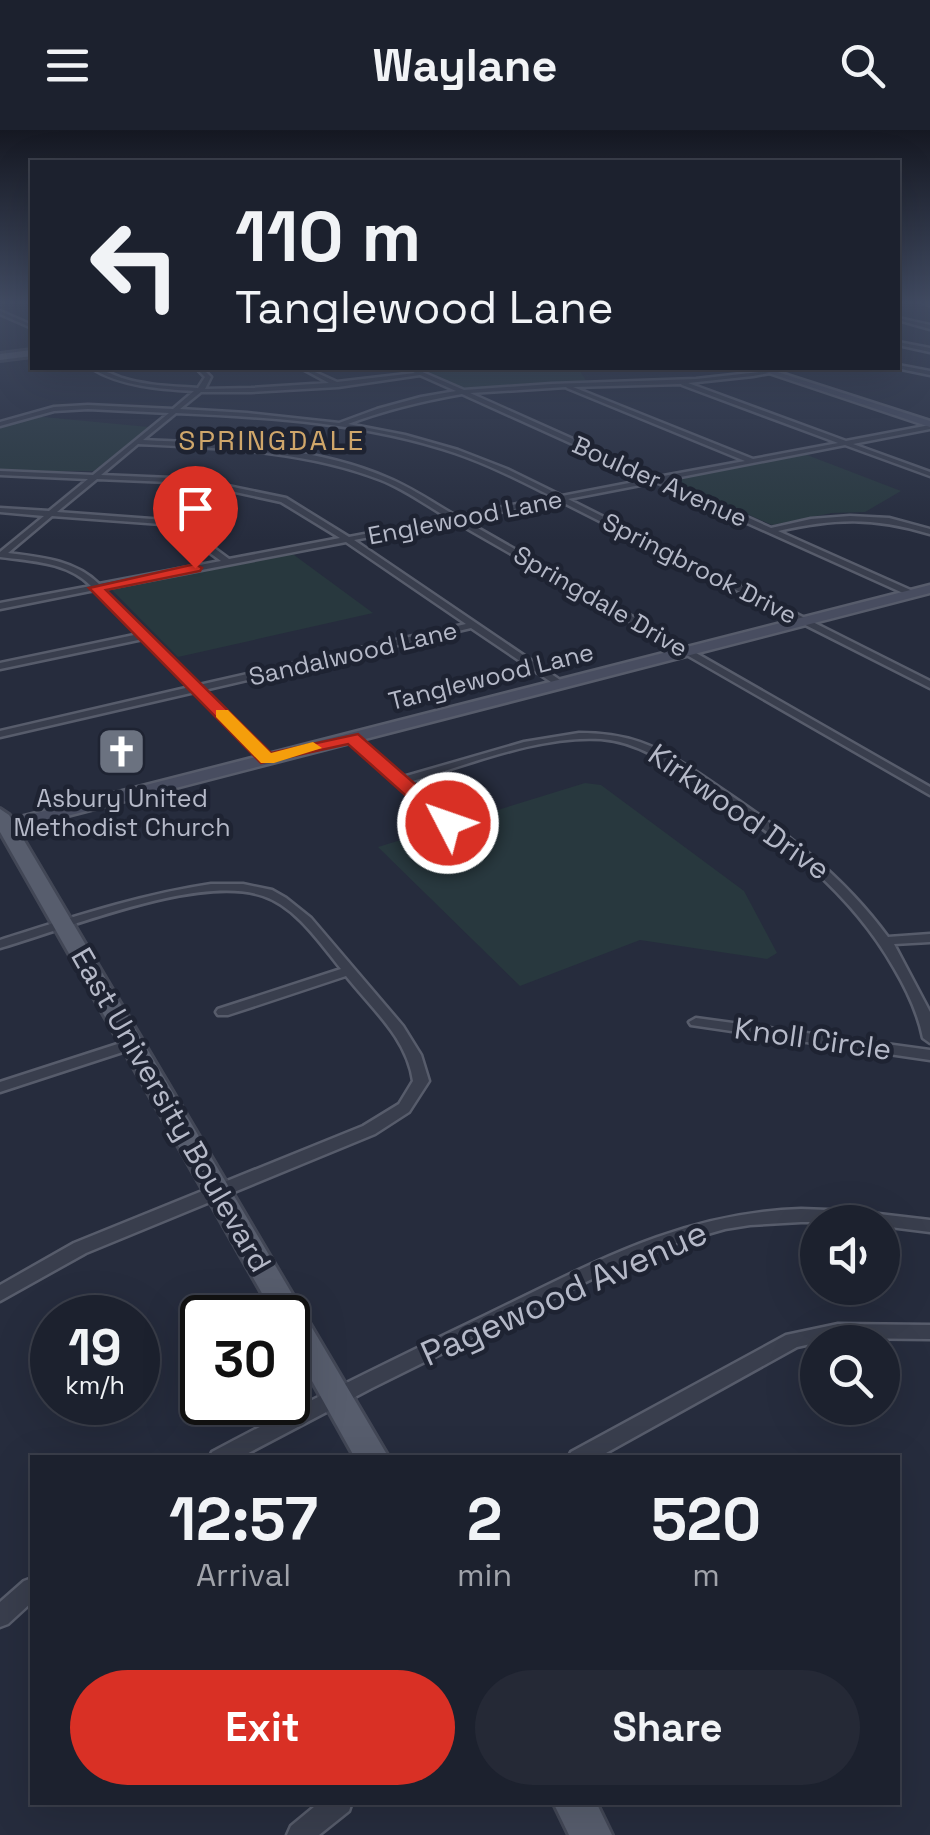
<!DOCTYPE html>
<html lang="en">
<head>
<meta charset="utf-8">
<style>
  body { margin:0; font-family:"Space Grotesk",sans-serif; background:#252936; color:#f1f3f6; height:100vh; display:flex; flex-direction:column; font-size:38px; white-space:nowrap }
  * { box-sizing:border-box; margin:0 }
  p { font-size:32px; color:#a0a3aa }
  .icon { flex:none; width:55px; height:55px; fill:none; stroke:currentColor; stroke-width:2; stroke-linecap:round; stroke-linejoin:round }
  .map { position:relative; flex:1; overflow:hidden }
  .drawer { position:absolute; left:30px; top:1325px; width:870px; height:350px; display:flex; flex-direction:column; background:#1c212e; border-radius:0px; box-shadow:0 10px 40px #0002,0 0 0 2px #3a3e4a }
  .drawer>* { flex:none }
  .top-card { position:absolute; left:30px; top:30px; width:870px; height:210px; border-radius:0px; box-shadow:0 10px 40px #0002,0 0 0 2px #3a3e4a; background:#1c212e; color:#f1f3f6; overflow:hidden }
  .fabs { position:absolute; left:800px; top:1075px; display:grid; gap:20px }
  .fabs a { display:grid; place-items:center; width:100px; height:100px; border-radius:50%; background:#1c212e; box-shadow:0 10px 40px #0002,0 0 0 2px #3a3e4a; font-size:50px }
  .speed { position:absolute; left:30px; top:1165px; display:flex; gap:20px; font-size:50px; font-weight:700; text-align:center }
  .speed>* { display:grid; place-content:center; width:130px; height:130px; border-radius:50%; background:#1c212e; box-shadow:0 10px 40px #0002,0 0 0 2px #3a3e4a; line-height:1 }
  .speed small { font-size:25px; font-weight:400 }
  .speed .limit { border:5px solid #111; border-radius:15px; background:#fff; color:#111 }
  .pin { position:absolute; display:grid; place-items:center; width:85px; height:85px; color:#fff; margin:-102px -42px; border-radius:50% 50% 50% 0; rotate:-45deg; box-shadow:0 0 10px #0007 }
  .pin .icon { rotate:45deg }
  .me { position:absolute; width:110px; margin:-55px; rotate:311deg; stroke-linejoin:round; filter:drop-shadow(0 0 8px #0008) }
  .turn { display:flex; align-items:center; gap:35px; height:210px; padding:0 40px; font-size:45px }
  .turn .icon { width:130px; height:130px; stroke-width:2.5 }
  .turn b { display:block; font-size:70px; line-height:85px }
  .eta { display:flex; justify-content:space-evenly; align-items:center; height:170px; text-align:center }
  .eta b { font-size:60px; font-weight:800; line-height:70px }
  .cta { display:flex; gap:20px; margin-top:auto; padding:20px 40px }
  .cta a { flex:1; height:115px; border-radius:60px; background:#d93025; color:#fff; font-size:40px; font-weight:800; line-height:115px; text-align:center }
  .cta a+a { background:#252936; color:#f1f3f6 }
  header { display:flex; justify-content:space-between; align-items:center; height:130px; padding:0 40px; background:#1c212e; font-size:45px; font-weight:800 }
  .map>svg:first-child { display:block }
  .green { fill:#28383e }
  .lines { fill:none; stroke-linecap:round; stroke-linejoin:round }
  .minor-casing { stroke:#575c6b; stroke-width:5 }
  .secondary-casing { stroke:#575c6b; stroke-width:5 }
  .primary-casing { stroke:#424756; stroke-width:6 }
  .minor { fill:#393e4d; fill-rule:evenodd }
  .secondary { fill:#484d60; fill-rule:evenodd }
  .primary { fill:#575d6d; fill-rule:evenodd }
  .route { fill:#d93025; stroke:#8d1f18; stroke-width:2.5 }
  .slow { fill:#f59e0b }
  .labels { text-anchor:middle; stroke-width:9; stroke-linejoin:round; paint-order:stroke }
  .far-street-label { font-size:25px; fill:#b5b9c8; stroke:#1e2332 }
  .far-poi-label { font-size:25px; fill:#b5b9c8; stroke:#1e2332 }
  .far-neighbourhood-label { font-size:28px; letter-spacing:2.5px; fill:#cfa66a; stroke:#1e2332 }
  .street-label { font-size:30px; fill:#b5b9c8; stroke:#1e2332 }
  .near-street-label { font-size:35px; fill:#b5b9c8; stroke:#1e2332 }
</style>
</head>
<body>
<header><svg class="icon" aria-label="menu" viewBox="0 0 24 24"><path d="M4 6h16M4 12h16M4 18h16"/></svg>Waylane<svg class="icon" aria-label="search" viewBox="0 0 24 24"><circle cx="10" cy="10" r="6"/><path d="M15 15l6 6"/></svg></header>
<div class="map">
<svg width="930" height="1705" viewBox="0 0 930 1705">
  <rect width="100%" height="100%" fill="#262c3d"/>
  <path class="green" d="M419,238H578L587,252L471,262Z
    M33,286L149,297L94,341H0V296Z
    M802,323L901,361L865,382L832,383L772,395L671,350Z
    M290,422L373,483L178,527L110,458Z
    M585,653L601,655L744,761L777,823L767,829L640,810L520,856L378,717Z"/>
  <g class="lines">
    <defs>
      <path id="minor" d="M923,172H930V175L923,173Z
        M0,181L32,195V198L0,184Z
        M898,188L930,195V199L898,190Z
        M898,212L930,218V222L898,215Z
        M898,235L930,241V245L896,238Z
        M91,238C102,239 111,244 122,248C147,256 173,256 198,258L205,247L196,238H202L211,247L205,259L251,258L329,253L301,238H306L337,252L415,243L406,238H413L464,260L552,254L696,249L797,238L753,246L688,253L846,311L930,295V299L853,314L930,342V346L845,315L665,350L771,398L811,389L850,386L889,388L930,399V404C873,387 836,388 778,401L915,462L916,464L912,467L656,352L568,369L930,551V558L560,371L462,389L930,657V665L454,391L354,410L563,552V556H557L471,498L204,560L271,627V631H263L195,562L0,607V601L190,557L143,509L0,539V533L139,504L95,460L0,479V473L91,456C68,432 31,431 0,427V422L44,386L0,382V378L49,381L88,349L0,345V341L93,345L169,283L88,279L54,281L0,296V292L54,277L88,275L173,279L194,261C159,259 120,256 91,238ZM420,245L456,261L421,267L377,279L339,293L247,283L180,279L201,262H251L338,257ZM681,254L682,255L838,313L753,329L573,257ZM566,257L567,258L745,331L658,347L470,263ZM462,264L650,349L562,366L507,339L458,320L405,305L348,294C385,280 422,271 462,264ZM176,283C269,287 367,293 455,323C490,335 521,351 553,367L456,386C434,373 412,358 388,348C312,315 224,314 143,310ZM138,314C220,318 304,320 381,350C404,359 426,375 448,388L349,407L286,368L194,349L101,345ZM97,349L194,353L281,372L340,408L229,429L190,400L165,390L57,382ZM52,386L161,394L184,404L221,431L99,454C75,430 40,427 8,423ZM346,412L466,494L199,555L103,459Z
        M579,603C600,603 619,605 640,612C669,622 695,641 720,658C784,701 843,745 888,807L930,804V812L894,814L930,882V913L923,908C918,883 907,860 894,838C850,761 782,710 709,661C677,639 642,612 601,609C539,605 468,635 409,652L452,691L454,693L448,696L444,695L347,608L352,605L356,606L403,647L524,612Z
        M211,754H243L272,760L286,768L311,788L403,896L421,925L429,951L409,982L375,1004L86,1123L0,1171V1155L74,1113L363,996L399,974L413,951C407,908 372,879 346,846L228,885H218L216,882L218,879L341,839C320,813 296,777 263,766C199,743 65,800 0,818V810C70,788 138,765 211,754Z
        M696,888L930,920V930L691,895L689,892Z
        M133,909L138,911L140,914L138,917L0,962V952Z
        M801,1079L853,1081L930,1090V1102L882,1096V1092H801L750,1095L725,1099L676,1113L596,1147L372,1258L239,1328H209L212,1322C302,1274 394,1229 486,1185C592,1134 680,1083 801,1079Z
        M838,1194L930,1195V1209L838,1208L797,1217L597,1328H568L571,1322L786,1205Z
        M32,1448V1472L8,1494L0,1497V1472L24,1451Z
        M320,1672H352L349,1681L319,1705H287L291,1696Z"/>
      <path id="secondary" d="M754,238H765L930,291V297Z
        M930,455V463L13,700L0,698L1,692Z"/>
      <path id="primary" d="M32,220V226L0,230V224Z
        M0,679L9,685L389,1328H355L288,1208V1188H276L0,702Z
        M553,1672H596L612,1705H569Z"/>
    </defs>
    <use href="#minor" class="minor-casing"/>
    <use href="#secondary" class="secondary-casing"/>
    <use href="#primary" class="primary-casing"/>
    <use href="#minor" class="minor"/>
    <use href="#secondary" class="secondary"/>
    <use href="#primary" class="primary"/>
  </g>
  <linearGradient id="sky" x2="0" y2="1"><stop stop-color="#151822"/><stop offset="0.42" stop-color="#414b62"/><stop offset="1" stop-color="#414b62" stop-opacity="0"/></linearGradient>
  <rect width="930" height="411" fill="url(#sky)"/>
  <path class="route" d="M195,434L202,438L200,441L106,460L271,623L358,604L455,689V697H441L348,614L261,633L89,458Z"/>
  <path class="slow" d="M216,580H228L271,623L313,612L322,618L274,633H261L216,587Z"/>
  <defs>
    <symbol id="church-square" viewBox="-11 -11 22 22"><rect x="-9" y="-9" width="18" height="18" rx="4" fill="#6b7280" stroke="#1e2332"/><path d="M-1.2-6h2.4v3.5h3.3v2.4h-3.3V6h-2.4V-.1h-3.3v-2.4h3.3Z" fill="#fff"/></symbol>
  </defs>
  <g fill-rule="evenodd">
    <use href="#church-square" x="94" y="594" width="55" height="55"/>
  </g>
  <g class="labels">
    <g class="far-street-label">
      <text transform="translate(660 351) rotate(24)" y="9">Boulder Avenue</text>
      <text transform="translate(465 387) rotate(-11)" y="9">Englewood Lane</text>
      <text transform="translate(700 438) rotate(27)" y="9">Springbrook Drive</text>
      <text transform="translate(601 471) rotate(30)" y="9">Springdale Drive</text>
      <text transform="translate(353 523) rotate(-13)" y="9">Sandalwood Lane</text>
      <text transform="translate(491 546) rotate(-14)" y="9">Tanglewood Lane</text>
    </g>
    <g class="far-poi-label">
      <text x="122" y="677">Asbury United<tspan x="122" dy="29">Methodist Church</tspan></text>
    </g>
    <g class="far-neighbourhood-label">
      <text x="272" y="320">SPRINGDALE</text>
    </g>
    <g class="street-label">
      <text transform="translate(739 682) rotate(35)" y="10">Kirkwood Drive</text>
      <text transform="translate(813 909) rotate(8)" y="10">Knoll Circle</text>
      <text transform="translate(171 980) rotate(60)" y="10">East University Boulevard</text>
    </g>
    <g class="near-street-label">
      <text transform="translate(564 1163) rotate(-24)" y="12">Pagewood Avenue</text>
    </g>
  </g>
</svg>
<div class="fabs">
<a><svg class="icon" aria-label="sound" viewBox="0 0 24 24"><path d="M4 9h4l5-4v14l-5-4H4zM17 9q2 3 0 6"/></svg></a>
<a><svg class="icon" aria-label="search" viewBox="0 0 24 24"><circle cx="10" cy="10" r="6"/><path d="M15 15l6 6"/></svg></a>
</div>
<div class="speed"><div>19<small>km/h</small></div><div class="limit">30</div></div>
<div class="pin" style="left:195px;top:438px;background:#d93025"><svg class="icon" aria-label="arrive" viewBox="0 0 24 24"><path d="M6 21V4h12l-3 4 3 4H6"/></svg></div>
<svg class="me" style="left:448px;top:693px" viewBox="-20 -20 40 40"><circle r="17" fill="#d93025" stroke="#fff" stroke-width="3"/><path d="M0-11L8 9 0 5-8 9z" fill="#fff"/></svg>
<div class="top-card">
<div class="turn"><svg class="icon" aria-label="left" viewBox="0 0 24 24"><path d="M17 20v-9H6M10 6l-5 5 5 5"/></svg><div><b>110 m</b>Tanglewood Lane</div></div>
</div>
<section class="drawer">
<div class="eta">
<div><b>12:57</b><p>Arrival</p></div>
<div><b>2</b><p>min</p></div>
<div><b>520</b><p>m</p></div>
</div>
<div class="cta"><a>Exit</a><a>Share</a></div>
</section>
</div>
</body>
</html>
